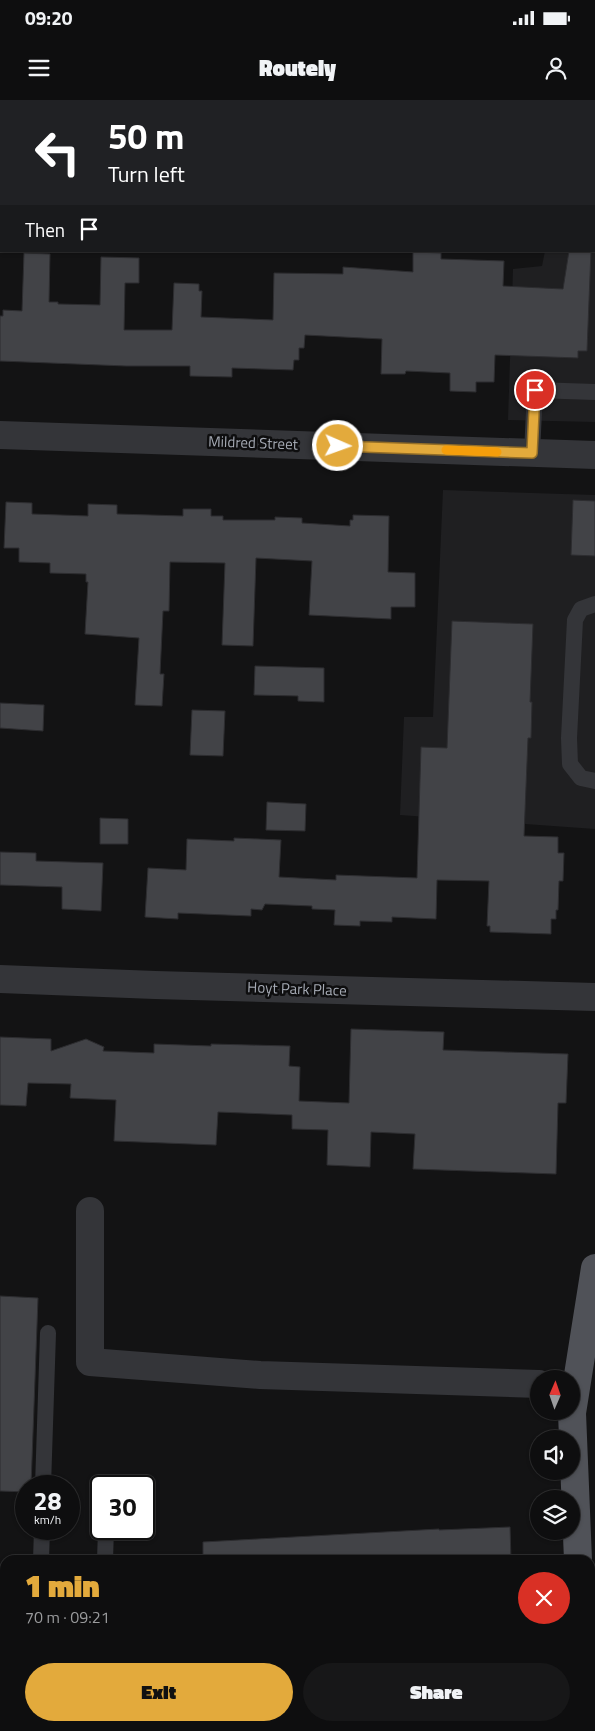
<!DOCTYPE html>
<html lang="en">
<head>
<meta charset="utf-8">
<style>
  body { margin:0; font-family:"Titillium Web",sans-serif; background:#171718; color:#f1f3f6; height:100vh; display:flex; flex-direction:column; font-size:19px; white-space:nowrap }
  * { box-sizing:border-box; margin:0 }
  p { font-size:16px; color:#9b9c9e }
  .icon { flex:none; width:28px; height:28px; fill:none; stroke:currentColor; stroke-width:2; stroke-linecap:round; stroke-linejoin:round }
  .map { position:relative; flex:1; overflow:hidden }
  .details { position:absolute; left:0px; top:1455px; width:595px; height:176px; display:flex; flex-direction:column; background:#0e0e0f; border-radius:15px 15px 0 0; box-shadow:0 1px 4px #0004,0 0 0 1px #2e2e2f }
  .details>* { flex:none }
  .top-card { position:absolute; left:0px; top:0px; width:595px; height:152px; box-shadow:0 1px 4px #0004,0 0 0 1px #2e2e2f; background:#202124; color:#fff; overflow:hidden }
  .needle { width:32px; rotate:2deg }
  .buttons { position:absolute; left:530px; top:1270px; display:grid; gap:10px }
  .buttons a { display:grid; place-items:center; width:50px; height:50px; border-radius:50%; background:#0e0e0f; box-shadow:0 1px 4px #0004,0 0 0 1px #2e2e2f; font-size:25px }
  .speed { position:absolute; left:15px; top:1375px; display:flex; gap:10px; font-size:25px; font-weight:700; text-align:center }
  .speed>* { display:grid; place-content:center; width:65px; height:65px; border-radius:50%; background:#0e0e0f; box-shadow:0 1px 4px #0004,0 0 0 1px #2e2e2f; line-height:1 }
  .speed small { font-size:12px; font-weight:400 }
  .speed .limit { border:2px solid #111; border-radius:8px; background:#fff; color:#111 }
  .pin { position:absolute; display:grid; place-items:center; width:42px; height:42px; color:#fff; margin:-21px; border:2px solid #fff; border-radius:50%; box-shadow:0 1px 5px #0007 }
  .me { position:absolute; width:55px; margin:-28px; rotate:92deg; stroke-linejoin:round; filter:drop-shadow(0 0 4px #0008) }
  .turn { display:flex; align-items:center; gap:18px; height:105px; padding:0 25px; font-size:22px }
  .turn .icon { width:65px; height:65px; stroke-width:2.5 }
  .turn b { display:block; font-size:35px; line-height:42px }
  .then { display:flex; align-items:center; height:48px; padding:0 25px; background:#0003; gap:10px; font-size:19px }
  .round { display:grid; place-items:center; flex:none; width:52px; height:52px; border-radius:26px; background:#171718 }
  .summary { display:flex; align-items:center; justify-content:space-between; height:85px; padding:0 25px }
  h1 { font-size:30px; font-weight:800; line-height:38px; color:#e3aa3c }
  .primary-button { display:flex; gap:10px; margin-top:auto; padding:10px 25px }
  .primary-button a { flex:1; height:58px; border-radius:30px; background:#e3aa3c; color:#111; font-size:20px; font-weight:800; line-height:58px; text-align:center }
  .primary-button a+a { background:#171718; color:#f1f3f6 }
  .status { display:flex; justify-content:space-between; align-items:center; height:35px; padding:0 25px; background:#0e0e0f; direction:ltr }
  .status svg { height:14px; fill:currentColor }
  header { display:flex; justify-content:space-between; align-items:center; height:65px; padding:0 25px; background:#0e0e0f; font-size:22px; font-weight:800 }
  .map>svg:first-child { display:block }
  .built { fill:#1f1f21 }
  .building { fill:#424347; stroke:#2d2d30 }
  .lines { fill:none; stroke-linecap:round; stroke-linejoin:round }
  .service { stroke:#343539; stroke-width:16 }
  .minor { stroke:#343539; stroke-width:28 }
  .primary { stroke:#505258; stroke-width:28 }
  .route-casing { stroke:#946e27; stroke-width:12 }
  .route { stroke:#e3aa3c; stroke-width:9 }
  .slow { stroke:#f59e0b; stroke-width:9 }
  .labels { text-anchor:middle; stroke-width:5; stroke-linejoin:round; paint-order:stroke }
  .street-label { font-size:15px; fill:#a5aab4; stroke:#0e0e0f }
</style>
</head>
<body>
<div class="status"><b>09:20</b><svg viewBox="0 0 49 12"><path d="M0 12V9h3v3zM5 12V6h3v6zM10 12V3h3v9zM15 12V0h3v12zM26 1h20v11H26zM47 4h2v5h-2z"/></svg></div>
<header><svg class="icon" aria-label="menu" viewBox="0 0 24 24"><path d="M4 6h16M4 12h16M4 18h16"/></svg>Routely<svg class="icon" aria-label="person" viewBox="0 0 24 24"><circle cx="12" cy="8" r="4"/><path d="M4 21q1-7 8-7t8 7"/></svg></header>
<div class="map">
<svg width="595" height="1631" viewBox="0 0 595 1631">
  <rect width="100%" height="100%" fill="#131314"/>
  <path class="built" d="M549,0H595V322L508,320L513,169L542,166L545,151H594V1H549Z
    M443,390L595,395V729L400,715L404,617H433Z"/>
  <path class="building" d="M569,151H591L587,251H578V258L495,255L494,282H476V292L450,291V273L406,271L405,274H381L382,239L305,235L304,248H299V260H294L293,270L232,268V277L190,276V266H126L0,261V216H3V210L22,211L24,153L50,154L49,202H58V204L100,205L101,157L139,158V183H125L124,230H172L174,183L199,184V191H202L201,217L273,220L274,173L343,174V167L413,172V152L441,153V159L504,161L503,186L563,189Z
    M573,400L595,401V456L571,455Z
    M6,402L32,403V414L88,416V404L117,405V414L183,416V409H211V416H223V420H275V417L302,418V423L350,426V420H353V415L389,416L388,472L415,473V507H391V519L309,515L312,461L256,458L253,546L222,545L225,463L170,462L169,511H163L160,574H164L162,606L135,605L139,538L85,534L88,482H86V474L50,473V463L19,462V448H4Z
    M452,521L533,524L530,602H532L531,638H528L524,736L558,737V753H564L563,781H559L558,810H556V819H551V834L490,832V826H487L489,781L437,780L436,819L392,817V822L360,821V826L334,825L335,810L312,809V806L265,804L262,810L251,809V816L178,813V819L145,817L148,768L186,770L187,739L234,741V738L281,740L279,777L336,780V775L417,778L421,647L447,648Z
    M255,566L324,568V602L298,601V596L254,595Z
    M0,603L44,605L43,631L0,628Z
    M192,610L225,611L223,656L190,655Z
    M267,702L306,704L305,731L266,730Z
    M100,718L128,719V744H100Z
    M0,752L36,753V761L103,763L101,811L62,809V787L0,785Z
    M351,929L444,932L443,950L568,954L566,1003H558L556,1074L413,1069L415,1034L371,1032L370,1067L327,1065L328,1030L292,1029V1015L218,1012L216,1045L114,1041L116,1000L70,998L71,984L28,983L26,1006L0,1005V937L51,939V951L86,939L104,947L103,951L154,953V944L211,946V944L290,946L289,966L300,967L299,1001L349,1003Z
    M0,1196L38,1198L31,1386H26V1392L0,1391Z
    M510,1427L511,1460H203V1442L439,1429V1430Z"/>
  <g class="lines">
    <path class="service" d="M532,353L535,290L595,292
      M595,504L581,509L575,520L569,638L570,664L581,678L595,681
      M43,1386L48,1233
      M41,1460L42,1429
      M105,1460L106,1429
      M246,1631L247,1626"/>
    <path class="minor" d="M0,335L595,355
      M0,879L155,885L595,897
      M90,1111V1262L260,1275L539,1284
      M0,1608H5
      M297,1626L318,1631"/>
    <path class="primary" d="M578,1460L572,1313L595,1168
      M584,1626V1631"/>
  </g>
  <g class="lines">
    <defs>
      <path id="route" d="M338,346L532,353L535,290"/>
    </defs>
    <use href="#route" class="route-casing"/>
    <use href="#route" class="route"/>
    <path class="slow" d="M446,350L497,352"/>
  </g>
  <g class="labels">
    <g class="street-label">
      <text transform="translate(253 343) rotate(2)" y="5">Mildred Street</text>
      <text transform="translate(297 889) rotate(2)" y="5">Hoyt Park Place</text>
    </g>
  </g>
</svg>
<div class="buttons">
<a><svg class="needle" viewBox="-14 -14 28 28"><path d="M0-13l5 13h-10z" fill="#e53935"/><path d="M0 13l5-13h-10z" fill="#9b9c9e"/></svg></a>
<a><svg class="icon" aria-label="sound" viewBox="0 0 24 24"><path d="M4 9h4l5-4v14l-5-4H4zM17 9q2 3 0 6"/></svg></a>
<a><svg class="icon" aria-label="layers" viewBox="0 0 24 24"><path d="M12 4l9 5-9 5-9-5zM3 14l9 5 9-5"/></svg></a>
</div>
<div class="speed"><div>28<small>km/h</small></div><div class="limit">30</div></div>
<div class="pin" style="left:535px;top:290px;background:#d93025"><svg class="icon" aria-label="arrive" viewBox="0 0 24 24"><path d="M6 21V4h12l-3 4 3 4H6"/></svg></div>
<svg class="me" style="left:338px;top:346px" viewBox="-20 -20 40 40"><circle r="17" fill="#e3aa3c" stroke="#fff" stroke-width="3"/><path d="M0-11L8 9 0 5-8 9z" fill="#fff"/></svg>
<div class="top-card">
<div class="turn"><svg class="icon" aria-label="left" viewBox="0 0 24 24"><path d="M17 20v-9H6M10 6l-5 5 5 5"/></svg><div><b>50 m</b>Turn left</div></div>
<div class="then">Then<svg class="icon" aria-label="arrive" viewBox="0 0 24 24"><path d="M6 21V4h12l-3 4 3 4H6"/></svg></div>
</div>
<section class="details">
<div class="summary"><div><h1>1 min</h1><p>70 m · 09:21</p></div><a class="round" style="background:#d93025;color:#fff"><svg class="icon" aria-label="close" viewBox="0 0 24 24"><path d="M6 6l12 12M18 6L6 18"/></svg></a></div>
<div class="primary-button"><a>Exit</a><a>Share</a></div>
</section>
</div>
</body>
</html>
